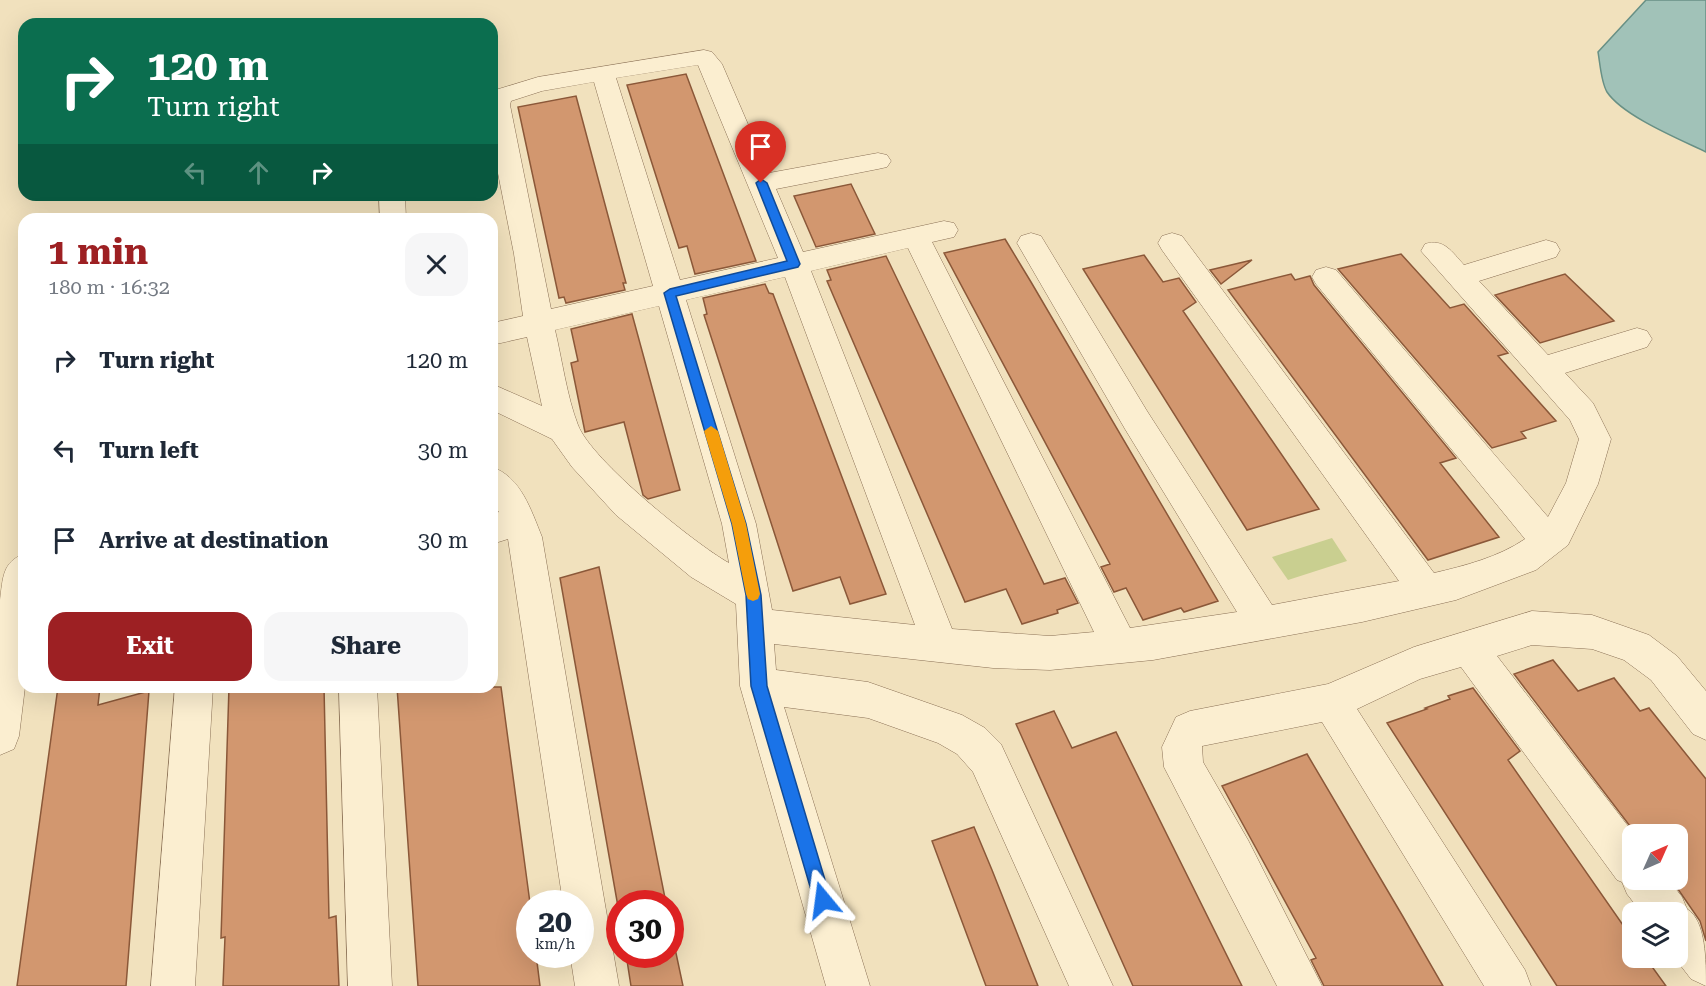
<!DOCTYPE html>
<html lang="en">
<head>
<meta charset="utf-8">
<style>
  body { margin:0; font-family:"Roboto Serif",serif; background:#f6f6f7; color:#1f2937; height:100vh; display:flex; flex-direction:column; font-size:22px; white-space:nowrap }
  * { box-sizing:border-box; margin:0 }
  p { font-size:20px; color:#747a83 }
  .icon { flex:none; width:33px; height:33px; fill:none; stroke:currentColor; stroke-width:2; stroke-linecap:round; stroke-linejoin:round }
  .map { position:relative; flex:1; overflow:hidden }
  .panel { position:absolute; left:18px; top:213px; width:480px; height:480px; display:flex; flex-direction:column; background:#fff; border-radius:18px; box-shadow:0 6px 24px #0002 }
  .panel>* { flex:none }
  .top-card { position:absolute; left:18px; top:18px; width:480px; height:183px; border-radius:18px; box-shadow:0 6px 24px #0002; background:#0b6e4f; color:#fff; overflow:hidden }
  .needle { width:39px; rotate:45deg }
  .controls { position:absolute; left:1622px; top:824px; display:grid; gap:12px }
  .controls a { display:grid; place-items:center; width:66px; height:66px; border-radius:12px; background:#fff; box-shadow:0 6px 24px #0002; font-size:30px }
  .speed { position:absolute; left:516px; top:890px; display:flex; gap:12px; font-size:30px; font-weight:700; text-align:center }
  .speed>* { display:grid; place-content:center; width:78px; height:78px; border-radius:50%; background:#fff; box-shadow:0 6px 24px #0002; line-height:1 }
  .speed small { font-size:15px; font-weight:400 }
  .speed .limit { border:9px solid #d22; background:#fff; color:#111 }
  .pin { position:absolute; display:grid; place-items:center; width:51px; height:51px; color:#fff; margin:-62px -26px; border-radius:50% 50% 50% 0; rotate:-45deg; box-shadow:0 0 6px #0007 }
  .pin .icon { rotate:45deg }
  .me { position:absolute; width:66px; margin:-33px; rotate:344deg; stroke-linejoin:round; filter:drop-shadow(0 0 4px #0008) }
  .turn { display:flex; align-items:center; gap:21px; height:126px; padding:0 30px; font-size:27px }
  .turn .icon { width:78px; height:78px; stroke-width:2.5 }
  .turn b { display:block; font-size:42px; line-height:51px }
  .lanes { display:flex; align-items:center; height:57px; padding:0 30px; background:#0003; justify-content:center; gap:30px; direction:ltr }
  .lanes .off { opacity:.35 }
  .round { display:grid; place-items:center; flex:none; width:63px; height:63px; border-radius:18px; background:#f6f6f7 }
  .headline { display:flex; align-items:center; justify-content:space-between; height:102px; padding:0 30px }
  h1 { font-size:36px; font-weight:700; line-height:45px; color:#9d2023 }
  .primary-button { display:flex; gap:12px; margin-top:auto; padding:12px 30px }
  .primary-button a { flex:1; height:69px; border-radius:18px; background:#9d2023; color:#fff; font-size:24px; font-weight:700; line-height:69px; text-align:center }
  .primary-button a+a { background:#f6f6f7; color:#1f2937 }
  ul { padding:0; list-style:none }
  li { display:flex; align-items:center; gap:18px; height:90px; padding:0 30px }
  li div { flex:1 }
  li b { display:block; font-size:22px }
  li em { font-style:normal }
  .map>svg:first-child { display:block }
  .green { fill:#c9cf90 }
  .water { fill:#a1c2b8; stroke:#689085; stroke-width:1.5 }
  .building { fill:#d2976f; stroke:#8b5839; stroke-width:1.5 }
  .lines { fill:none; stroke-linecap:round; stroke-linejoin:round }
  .minor-casing { stroke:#8a7055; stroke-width:1 }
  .minor { fill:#fbeed0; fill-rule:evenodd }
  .route { fill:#1a73e8; stroke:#114b97; stroke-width:1.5 }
  .slow { fill:#f59e0b }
</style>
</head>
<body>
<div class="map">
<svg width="1706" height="986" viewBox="0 0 1706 986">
  <rect width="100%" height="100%" fill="#f1e1bd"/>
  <path class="green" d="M1332,538L1347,561L1288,580L1272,557Z"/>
  <path class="water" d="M1646,0H1706V152C1679,139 1623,116 1607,92C1601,82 1600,63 1598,52Z"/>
  <path class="building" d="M686,74L756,261L695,274L687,246L679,248L627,85Z
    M576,96L626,283H623L625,290L566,303L564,297L559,298L518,107Z
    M851,184L875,234L816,247L794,196Z
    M1005,239L1031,282L1218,601L1184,612L1181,608L1143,620L1126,588L1114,592L1101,567L1110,564L944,253Z
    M1401,254L1450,308L1464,304L1508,353L1498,356L1556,421L1521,432L1526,438L1492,448L1338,269Z
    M1144,255L1163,282L1179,278L1196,302L1183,311L1319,509L1247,530L1083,269Z
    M886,256L1044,584L1065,578L1078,603L1057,610L1058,613L1022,624L1006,589L965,602L827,281L831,280L827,270Z
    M1252,260L1221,284L1210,270Z
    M1291,274L1295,280L1310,276L1314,285L1456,458L1440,463L1499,537L1428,560L1228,290Z
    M1565,274L1614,321L1540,343L1495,295Z
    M765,284L769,293L773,294L886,594L850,604L840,577L793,591L704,315L707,314L703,298Z
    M632,314L680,490L648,499L643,495L624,422L585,432L571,363L578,361L571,329Z
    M599,567L666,903H620V918L560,578Z
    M1553,660L1578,691L1614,678L1640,711L1649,708L1706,779V941L1700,921L1671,879H1677V834H1636L1514,674Z
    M58,687H100L98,705L149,691L126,986H17Z
    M229,687H324L329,918L336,916L339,986H223L225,937L221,938Z
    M397,687H501L530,903V954H536L540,986H418Z
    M1473,688L1520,751L1508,760L1632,938V957H1645L1666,986H1557L1387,723L1427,709L1425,708L1450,699L1448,696Z
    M1054,711L1072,748L1116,732L1242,986H1133L1016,724Z
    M1307,754L1402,915L1443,986H1324L1311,960L1316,958L1222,786Z
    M974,827L992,870L1038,986H986L932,841Z
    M670,925L683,986H631L626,954H670Z"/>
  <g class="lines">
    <defs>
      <path id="minor" d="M704,50L712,52L722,64L769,173L878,153L887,155L891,161L887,167L878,169L776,189L803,252L944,221L954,223L958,230L954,237L932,242L1130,628L1237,612L1125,429L1017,243L1021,236L1031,233L1041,236L1147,411L1272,605L1399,581L1162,250L1158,243L1162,236L1172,233L1182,236L1434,573C1464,566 1499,557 1525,539L1316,284L1312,277L1316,270L1326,267L1336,270L1548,517L1566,483L1579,439L1570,420L1421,251L1425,244C1444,238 1452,252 1464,265L1546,240L1556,243L1560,250L1556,257L1479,281L1548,355L1637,328L1647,331L1652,339L1647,347L1565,373L1593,403L1611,439L1598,484L1568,545L1536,570L1456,600L1362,622L1153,660L1050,670L993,668L774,644L776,670L868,682L962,715L985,728L1001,744L1113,986H1069L973,772L957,754L938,743L868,718L784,707L870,986H826L740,686L736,604L691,577L616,515L572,467L552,439L492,410V384L542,406L527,337L492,345V323L523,316L514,254L492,143V91L538,77ZM698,65L778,258L680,280L616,78ZM594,82L653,286L551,309L510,105L511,101L542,91ZM908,248L1094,632L1050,636L952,629L811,271ZM785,277L915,625L772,610L756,524L686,300ZM659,306L722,524L729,563C695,544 591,460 578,425C567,397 562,359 555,330Z
        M379,195H405L406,219H380Z
        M492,467C521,477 531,510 542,537L619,986H575L570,954H580V903H563L508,539L492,544V514L499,512L492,504Z
        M24,554L25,687L19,736L14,749L0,755V600C3,578 2,562 24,554Z
        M1532,611L1592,615L1649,635L1677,656L1706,691V740L1693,734L1651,680L1624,660L1592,649L1532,645L1497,656L1634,834H1632V879H1668L1682,897L1687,909C1706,920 1706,962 1706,986L1691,979L1674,957H1677V912H1641L1627,894L1622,882L1617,880L1461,667L1420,679L1357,709L1525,970L1531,986H1484L1322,722L1202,746L1203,762L1248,840L1322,986H1277L1164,767L1162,747L1176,717L1190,711L1328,684L1414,647Z
        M175,687H213L195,986H151Z
        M339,687H377L392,986H348Z"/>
    </defs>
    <use href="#minor" class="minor-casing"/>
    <use href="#minor" class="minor"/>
  </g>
  <path class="route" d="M761,179L767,183L800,264L798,267L676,296L746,524L761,595L767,686L831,900L829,906L823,909L817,906L814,900L751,686L746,595L732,524L664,293L670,289L787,261L756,183Z"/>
  <path class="slow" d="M711,426L718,431L746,524L760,594L758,599L753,601L748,599L746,594L732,524L704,431Z"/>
</svg>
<div class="controls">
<a><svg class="needle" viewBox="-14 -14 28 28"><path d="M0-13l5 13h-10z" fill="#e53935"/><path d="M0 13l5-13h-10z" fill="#747a83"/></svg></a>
<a><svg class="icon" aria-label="layers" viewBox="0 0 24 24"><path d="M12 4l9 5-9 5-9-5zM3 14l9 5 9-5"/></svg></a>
</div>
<div class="speed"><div>20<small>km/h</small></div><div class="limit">30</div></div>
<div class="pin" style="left:761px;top:183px;background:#d93025"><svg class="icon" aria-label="arrive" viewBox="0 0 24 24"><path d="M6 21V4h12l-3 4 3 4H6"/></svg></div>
<svg class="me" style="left:823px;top:900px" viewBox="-20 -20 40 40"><path d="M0-17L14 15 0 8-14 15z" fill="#1a73e8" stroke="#fff" stroke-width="4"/></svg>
<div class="top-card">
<div class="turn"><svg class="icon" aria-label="right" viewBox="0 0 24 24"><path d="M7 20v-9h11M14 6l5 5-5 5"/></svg><div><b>120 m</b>Turn right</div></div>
<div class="lanes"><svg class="icon off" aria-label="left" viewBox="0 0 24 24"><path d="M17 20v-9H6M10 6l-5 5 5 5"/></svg><svg class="icon off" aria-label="ahead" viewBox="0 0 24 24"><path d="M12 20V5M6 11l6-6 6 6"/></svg><svg class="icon" aria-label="right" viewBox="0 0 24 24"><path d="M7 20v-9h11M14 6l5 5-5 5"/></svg></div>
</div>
<section class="panel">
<div class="headline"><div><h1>1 min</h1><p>180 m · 16:32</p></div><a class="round"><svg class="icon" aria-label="close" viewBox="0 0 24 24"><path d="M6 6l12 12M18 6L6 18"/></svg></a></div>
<ul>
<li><svg class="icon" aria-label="right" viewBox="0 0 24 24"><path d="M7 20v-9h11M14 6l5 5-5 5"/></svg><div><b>Turn right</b></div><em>120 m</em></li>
<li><svg class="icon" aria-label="left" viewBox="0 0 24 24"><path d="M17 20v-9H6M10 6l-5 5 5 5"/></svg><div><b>Turn left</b></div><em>30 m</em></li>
<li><svg class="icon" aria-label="arrive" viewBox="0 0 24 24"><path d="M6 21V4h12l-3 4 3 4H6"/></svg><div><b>Arrive at destination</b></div><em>30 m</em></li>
</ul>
<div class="primary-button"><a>Exit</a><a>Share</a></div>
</section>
</div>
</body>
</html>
